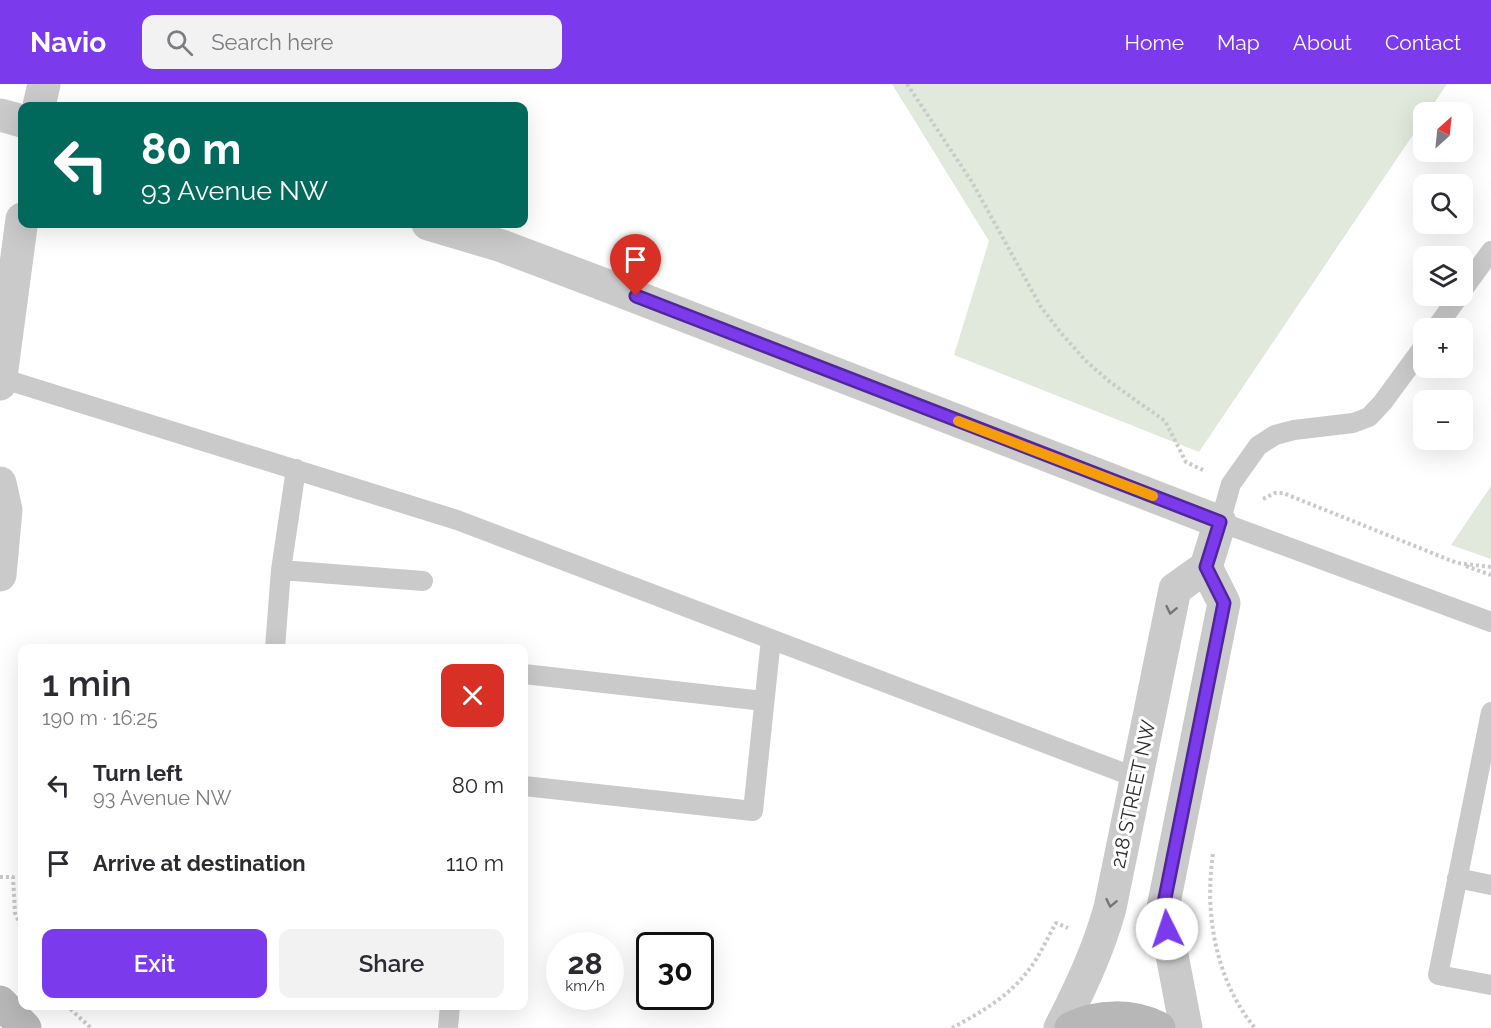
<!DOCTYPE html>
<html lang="en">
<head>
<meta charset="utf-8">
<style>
  body { margin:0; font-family:Raleway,sans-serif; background:#f2f2f3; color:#2b2b33; height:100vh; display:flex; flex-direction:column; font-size:22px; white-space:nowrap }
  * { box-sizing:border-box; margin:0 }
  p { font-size:20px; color:#7c7c81 }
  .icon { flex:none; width:33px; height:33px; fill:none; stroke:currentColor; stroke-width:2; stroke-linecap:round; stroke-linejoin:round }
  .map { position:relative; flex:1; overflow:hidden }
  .drawer { position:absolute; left:18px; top:560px; width:510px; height:366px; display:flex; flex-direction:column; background:#fff; border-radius:12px; box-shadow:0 6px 24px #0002 }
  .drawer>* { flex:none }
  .banner { position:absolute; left:18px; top:18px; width:510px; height:126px; border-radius:12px; box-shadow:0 6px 24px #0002; background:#00695c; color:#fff; overflow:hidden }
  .needle { width:39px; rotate:27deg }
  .controls { position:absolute; left:1413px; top:18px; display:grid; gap:12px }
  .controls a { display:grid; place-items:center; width:60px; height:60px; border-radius:12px; background:#fff; box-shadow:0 6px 24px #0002; font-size:30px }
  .speed { position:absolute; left:546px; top:848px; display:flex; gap:12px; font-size:30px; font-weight:700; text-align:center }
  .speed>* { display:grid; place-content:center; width:78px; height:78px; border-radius:50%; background:#fff; box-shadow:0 6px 24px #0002; line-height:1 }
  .speed small { font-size:15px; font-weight:400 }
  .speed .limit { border:3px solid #111; border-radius:9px; background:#fff; color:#111 }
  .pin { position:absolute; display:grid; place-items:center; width:51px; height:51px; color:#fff; margin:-62px -26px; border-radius:50% 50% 50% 0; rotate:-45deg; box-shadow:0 0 6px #0007 }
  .pin .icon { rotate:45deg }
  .me { position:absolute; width:66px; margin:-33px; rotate:356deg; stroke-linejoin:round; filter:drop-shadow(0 0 4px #0008) }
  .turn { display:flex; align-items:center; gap:21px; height:126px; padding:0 24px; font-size:27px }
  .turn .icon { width:78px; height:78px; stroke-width:2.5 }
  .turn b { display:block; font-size:42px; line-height:51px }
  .round { display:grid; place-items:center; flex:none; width:63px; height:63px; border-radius:12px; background:#f2f2f3 }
  .summary { display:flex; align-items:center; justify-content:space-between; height:102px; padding:0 24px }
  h1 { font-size:36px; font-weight:600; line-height:45px }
  .action { display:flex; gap:12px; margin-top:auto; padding:12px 24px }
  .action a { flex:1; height:69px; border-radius:12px; background:#7c3aed; color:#fff; font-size:24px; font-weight:600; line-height:69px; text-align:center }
  .action a+a { background:#f2f2f3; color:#2b2b33 }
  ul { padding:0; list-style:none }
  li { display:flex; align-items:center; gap:18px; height:78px; padding:0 24px }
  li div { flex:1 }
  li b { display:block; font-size:22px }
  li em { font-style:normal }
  header { display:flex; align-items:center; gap:36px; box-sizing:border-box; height:84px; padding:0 30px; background:#7c3aed; color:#fff }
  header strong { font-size:28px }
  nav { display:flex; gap:33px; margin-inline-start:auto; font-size:21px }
  .search { width:420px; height:54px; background:#f2f2f3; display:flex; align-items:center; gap:15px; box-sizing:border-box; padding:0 21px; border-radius:12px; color:#7c7c81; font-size:22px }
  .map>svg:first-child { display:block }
  .green { fill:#e1e9dc }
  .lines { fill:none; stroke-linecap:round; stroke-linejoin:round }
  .path { stroke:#cacaca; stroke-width:4; stroke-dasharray:3 3; stroke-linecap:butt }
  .service { stroke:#cacaca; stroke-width:20 }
  .minor { stroke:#cacaca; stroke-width:33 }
  .tertiary { stroke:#cacaca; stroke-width:33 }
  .secondary { stroke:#b7b7b7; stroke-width:33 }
  .oneway { stroke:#747474 }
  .route-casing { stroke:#51269a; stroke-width:15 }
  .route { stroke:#7c3aed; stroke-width:10 }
  .slow { stroke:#f59e0b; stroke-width:10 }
  .labels { text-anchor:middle; stroke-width:6; stroke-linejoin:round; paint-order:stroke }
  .street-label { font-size:20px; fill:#2d2d2d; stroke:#fff }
</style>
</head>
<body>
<header>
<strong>Navio</strong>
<div class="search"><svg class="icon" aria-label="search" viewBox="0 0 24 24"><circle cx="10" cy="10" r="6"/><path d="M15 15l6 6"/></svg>Search here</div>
<nav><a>Home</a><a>Map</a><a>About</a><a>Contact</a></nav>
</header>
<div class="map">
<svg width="1491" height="944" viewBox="0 0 1491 944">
  <rect width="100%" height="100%" fill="#fff"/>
  <path class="green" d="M892,0H1447L1428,28H1424L1423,36L1199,368L954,271L989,157Z
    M1491,402V475L1451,461Z"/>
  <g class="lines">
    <path class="path" d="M907,0L972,98L1041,223L1061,249L1086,277L1110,298L1165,337L1186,378L1205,387
      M1263,415L1275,409H1283L1457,479L1491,483
      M1466,482L1491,491
      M1213,770C1204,830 1216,897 1255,944
      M0,793H13L15,829L22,845
      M66,921L91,944
      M952,944C980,929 1008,913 1027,888C1039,874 1047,854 1056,839L1068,844"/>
    <path class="service" d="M1462,207L1491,167
      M1436,244L1459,212
      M1424,262L1383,318L1369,333L1353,339L1294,346L1275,351L1258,362L1231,400L1220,438L1491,538
      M1,294L457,436L1137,694
      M281,486L423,497
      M275,564L281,486L296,385
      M524,590L764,617
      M1491,628L1438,891L1491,901
      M524,702L753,727L771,555
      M1457,794L1491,801
      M448,944L450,921"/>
    <path class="minor" d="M0,31L22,37
      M428,140L502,162L592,196L1220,438L1206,483L1175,505L1110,824C1098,867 1080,905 1060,944
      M1186,944L1163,824L1224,519L1206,483"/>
    <path class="tertiary" d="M39,22L44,0
      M0,300L22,135
      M0,399L6,426L0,491"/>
    <path class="secondary" d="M0,918L25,944
      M1071,944C1098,931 1132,930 1159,944"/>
  </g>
  <defs><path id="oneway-chevron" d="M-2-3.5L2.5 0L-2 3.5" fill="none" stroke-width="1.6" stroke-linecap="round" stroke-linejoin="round" transform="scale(1.5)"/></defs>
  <g class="oneway">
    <use href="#oneway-chevron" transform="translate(1171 526) rotate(102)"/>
    <use href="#oneway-chevron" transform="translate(1111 819) rotate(102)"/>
  </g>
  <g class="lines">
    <defs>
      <path id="route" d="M636,212L1220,438L1206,483L1224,519L1163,824L1167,845"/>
    </defs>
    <use href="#route" class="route-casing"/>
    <use href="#route" class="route"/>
    <path class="slow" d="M958,337L1153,412"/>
  </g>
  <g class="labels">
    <g class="street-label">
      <text transform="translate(1133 710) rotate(-78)" y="7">218 STREET NW</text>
    </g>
  </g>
</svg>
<div class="controls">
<a><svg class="needle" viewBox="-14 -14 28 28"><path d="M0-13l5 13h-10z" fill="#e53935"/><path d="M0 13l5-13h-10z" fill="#7c7c81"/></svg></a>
<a><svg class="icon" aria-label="search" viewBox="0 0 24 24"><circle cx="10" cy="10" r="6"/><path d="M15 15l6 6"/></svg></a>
<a><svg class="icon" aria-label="layers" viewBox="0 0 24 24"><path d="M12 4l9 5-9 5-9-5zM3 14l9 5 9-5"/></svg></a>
<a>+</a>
<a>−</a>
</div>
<div class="speed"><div>28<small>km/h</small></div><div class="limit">30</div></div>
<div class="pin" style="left:636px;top:212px;background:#d93025"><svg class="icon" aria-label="arrive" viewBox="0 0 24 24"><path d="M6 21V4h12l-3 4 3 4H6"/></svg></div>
<svg class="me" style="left:1167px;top:845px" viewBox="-20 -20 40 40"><circle r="19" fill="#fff"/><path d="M0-13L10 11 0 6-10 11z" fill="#7c3aed"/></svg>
<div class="banner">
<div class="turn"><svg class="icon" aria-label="left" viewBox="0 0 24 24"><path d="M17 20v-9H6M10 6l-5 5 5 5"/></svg><div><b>80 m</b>93 Avenue NW</div></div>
</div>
<section class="drawer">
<div class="summary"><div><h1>1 min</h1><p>190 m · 16:25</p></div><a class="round" style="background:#d93025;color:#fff"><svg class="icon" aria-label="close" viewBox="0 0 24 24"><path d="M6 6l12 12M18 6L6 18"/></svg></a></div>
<ul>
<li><svg class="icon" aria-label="left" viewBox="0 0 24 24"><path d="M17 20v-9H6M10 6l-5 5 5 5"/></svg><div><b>Turn left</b><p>93 Avenue NW</p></div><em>80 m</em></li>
<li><svg class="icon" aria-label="arrive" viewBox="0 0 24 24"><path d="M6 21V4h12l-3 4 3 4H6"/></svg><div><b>Arrive at destination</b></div><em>110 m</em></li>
</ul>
<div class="action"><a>Exit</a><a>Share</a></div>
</section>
</div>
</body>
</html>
